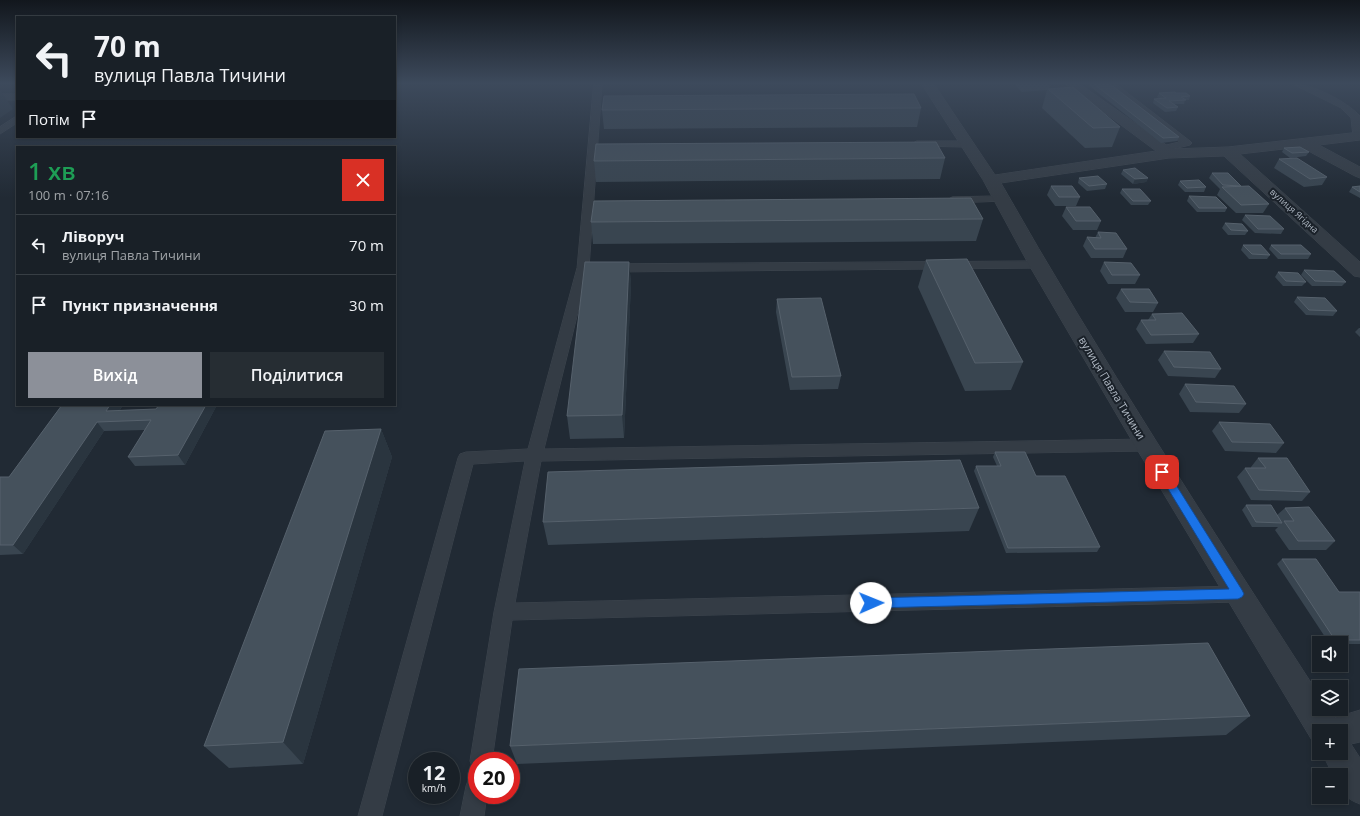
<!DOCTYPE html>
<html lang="uk">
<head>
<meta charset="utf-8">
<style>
  body { margin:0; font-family:"Open Sans",sans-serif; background:#262d33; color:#f1f3f6; height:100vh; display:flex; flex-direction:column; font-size:15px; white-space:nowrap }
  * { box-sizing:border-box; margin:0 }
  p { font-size:13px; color:#9fa3a7 }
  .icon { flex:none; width:22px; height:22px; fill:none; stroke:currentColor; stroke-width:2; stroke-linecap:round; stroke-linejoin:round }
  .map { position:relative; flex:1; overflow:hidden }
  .drawer { position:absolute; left:16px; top:146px; width:380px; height:260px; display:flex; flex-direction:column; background:#192027; border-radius:0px; box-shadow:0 2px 6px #0003,0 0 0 1px #373e44 }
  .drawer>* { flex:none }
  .top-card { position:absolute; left:16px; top:16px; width:380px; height:122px; border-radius:0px; box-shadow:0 2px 6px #0003,0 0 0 1px #373e44; background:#192027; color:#f1f3f6; overflow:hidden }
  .tools { position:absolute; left:1312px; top:636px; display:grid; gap:8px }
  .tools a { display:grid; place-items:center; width:36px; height:36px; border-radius:0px; background:#192027; box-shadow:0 2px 6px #0003,0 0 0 1px #373e44; font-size:20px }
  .speed { position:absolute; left:408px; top:752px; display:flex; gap:8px; font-size:20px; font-weight:700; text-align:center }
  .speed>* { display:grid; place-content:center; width:52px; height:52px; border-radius:50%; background:#192027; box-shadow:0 2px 6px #0003,0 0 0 1px #373e44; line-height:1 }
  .speed small { font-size:10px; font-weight:400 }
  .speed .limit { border:6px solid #d22; background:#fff; color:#111 }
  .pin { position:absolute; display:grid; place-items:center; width:34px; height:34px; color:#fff; margin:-17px; border-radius:8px; box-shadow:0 2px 6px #0006 }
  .me { position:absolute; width:44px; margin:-22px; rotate:89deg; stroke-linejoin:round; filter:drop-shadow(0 0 3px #0008) }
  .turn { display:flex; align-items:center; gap:14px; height:84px; padding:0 12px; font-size:18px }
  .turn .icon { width:52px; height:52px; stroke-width:2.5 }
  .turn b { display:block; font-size:28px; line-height:34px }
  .then { display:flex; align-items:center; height:38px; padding:0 12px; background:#0003; gap:8px; font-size:15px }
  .round { display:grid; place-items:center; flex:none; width:42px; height:42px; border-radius:0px; background:#262d33 }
  .head { display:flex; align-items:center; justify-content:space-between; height:68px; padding:0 12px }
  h1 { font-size:24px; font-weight:600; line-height:30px; color:#1e9e55 }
  .action { display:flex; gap:8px; margin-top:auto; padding:8px 12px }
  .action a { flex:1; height:46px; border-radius:0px; background:#8c9099; color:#fff; font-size:16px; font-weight:600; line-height:46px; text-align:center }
  .action a+a { background:#262d33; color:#f1f3f6 }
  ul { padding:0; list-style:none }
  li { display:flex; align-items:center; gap:12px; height:60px; padding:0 12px; border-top:1px solid #373e44 }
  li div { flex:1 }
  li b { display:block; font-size:15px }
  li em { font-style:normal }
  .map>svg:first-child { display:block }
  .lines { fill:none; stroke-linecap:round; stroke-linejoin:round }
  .lane-casing { stroke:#3d454e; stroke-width:1 }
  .street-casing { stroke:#3d454e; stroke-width:1 }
  .lane { fill:#343c45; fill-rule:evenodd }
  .street { fill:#343c45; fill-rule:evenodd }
  .wall { fill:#394550 }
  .shaded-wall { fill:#2a353f }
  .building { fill:#45515c; stroke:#56616c }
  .route { fill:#1a73e8; stroke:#114b97 }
  .labels { text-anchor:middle; stroke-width:4; stroke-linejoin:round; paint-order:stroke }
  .far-street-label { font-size:9px; fill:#aeb7c2; stroke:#1a2129 }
  .street-label { font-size:11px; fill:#aeb7c2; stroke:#1a2129 }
</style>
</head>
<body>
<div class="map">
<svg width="1360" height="816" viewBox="0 0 1360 816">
  <rect width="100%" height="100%" fill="#212a34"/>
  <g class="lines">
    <defs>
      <path id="lane" d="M594,84H602L589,268L544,449L1146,439L1152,441L1154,445L1152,449L1146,451L541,461L515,603L1238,586L1245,588L1247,594L1245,600L1238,602L512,620L492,761H477V770L473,769L470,761L494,612L525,461L473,464L382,816H358L458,458L460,454L466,452L528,449L577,268Z
        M1106,84H1116L1190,141L1192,143L1190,145L1161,152L1158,151L1156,149L1158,147L1179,142Z
        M1293,84C1313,84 1346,101 1360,116V138H1355L1353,136L1351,118L1341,108Z
        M0,94H17V100H0Z
        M17,116V123L0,134V127Z
        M917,141H966L971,144L966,147L914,146L912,144Z
        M1001,196L1005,197L1006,199L1005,201L952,203L947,200L952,197Z
        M1038,261L1042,262L1044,265L1042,268L610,272L606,271L604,268L606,265L610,264Z
        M477,775V795H487L484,816H460L466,786L469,778Z"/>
      <path id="street" d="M922,84H934L995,175L1156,151L1066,84H1080L1172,149L1228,147L1360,132V140L1319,145L1360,167V178L1355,176L1301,147L1240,154L1360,262V277L1354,276L1224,156L1169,158L1001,183C1100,358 1210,526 1319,695V709H1328L1334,718L1360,710V742L1351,744L1360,758V804C1344,798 1341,792 1341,775H1333L1322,753H1341V731H1319V745L1313,742L1138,451L1029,265L983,180Z"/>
    </defs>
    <use href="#lane" class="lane-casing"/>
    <use href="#street" class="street-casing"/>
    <use href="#lane" class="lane"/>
    <use href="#street" class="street"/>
  </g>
  <path class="wall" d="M1014,84H1050L1049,88L1120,127L1112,147L1085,148L1042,108L1047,90L1022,92Z
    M1087,84H1110L1179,137L1177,141L1161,143Z
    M1159,93H1176L1190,96L1189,100H1185L1184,104H1174L1178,107L1176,111L1165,112L1153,103L1154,99L1159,98L1157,97Z
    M921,108L917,127L604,129L602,110Z
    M1284,148L1309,152L1306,156L1290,158L1282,152Z
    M945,158L940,179L596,182L594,161Z
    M1279,159L1327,177L1322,185L1304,187L1274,168Z
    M1123,170L1148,178L1146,182L1133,184L1121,174Z
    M1212,173L1241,186H1240L1269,204L1263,213H1236L1217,195L1220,189L1209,178Z
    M1079,178L1107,184L1105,189L1087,191L1078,183Z
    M1180,181L1206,187L1204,192H1185L1178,185Z
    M1051,186L1080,197L1076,206H1055L1047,195Z
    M1360,186V198L1349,192L1352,187Z
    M1122,189L1151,201L1148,205H1131L1120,193Z
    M1189,196L1227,208L1225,212H1197L1187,201Z
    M1066,207L1101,221L1097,230H1073L1062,216Z
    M1245,215L1284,229L1281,234L1255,233L1242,220Z
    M983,219L976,241L593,244L591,222Z
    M1225,223L1248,231L1245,235H1228L1222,228Z
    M1098,232L1127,249L1123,258H1091L1083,246L1087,237L1095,238Z
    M1243,245L1270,255L1267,259H1249L1241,250Z
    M1271,245L1311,254L1308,259H1278L1269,249Z
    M926,260L1023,362L1011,390L965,391L918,287Z
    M629,262L631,284L624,438L570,439L567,416Z
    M1104,262L1140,275L1135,284H1108L1100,271Z
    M1304,270L1346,282L1342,286H1312L1301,275Z
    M1278,272L1306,282L1302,286H1283L1275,277Z
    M1121,289L1158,303L1153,312H1125L1116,298Z
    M1297,297L1337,311L1333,316L1306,315L1294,302Z
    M777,299L841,376L838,389L790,390L776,312Z
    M1152,314L1199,334L1193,343L1146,344L1136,329L1141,320H1148Z
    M1359,328H1360V337L1355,332Z
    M1164,351L1221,369L1215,378L1168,376L1158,360Z
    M1185,384L1246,404L1239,413L1190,412L1179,394Z
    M62,405H123L120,410L156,409L159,405H217L185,465L135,466L128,457L145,430L104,431L23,554L0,555V477H9Z
    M1219,422L1284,443L1276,453L1225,451L1212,431Z
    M381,429L392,457L303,764L229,768L204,746Z
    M995,452L1036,476L1100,547L1097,552L1006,553L974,471L976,466H997L993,457Z
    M1258,458L1310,492L1302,501L1251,500L1237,477L1245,468H1251V467Z
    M1246,505L1277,515L1285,508L1335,541L1326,550H1289L1275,530L1281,524L1278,527H1252L1242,510Z
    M979,508L969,531L548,545L543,522Z
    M1282,559L1339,592H1360V644H1341V643H1329L1277,564Z
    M1250,716L1226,735L517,764L510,746Z"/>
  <path class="shaded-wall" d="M0,90L13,109L0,118Z
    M1148,178L1146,182L1133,184L1135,179Z
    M629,262L631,284L624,438L622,415Z
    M110,405H123L113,420L106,411Z
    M206,405H217L185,465L178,455Z
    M97,422L104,431L23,554L13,545Z
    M381,429L392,457L303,764L283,742Z"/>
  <path class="building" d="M1094,84H1110L1179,137L1163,138Z
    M1073,87L1120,127L1093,128L1048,89Z
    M1175,92L1176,93H1186L1190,96L1181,97L1186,100L1169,101L1178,107L1167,108L1154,99L1166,98L1159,93Z
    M914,94L921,108L602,110L604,96Z
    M936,142L945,158L594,161L596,144Z
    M1300,147L1309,152L1292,153L1284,148Z
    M1297,158L1327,177L1310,179L1279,159Z
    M1135,168L1148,178L1135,179L1123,170Z
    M1212,173H1228L1241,186L1223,185Z
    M1098,176L1107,184L1089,186L1079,178Z
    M1199,180L1206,187L1187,188L1180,181Z
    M1051,186H1072L1080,197H1059Z
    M1249,186L1269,204L1241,205L1222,187Z
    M1360,186V192L1352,187Z
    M1122,189H1140L1151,201H1133Z
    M1189,196L1216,197L1227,208H1199Z
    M971,198L983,219L591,222L594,201Z
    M1066,207H1090L1101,221H1076Z
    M1245,215L1270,216L1284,229H1258Z
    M1225,223L1242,224L1248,231L1231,230Z
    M1098,232L1116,233L1127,249H1095L1087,237L1101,238Z
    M1243,245H1261L1270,255L1252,254Z
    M1271,245H1301L1311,254H1281Z
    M967,259L1023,362L975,363L926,260Z
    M585,262H629L622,415L567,416Z
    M1104,262L1131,263L1140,275H1112Z
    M1304,270L1334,271L1346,282L1315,281Z
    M1278,272L1298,273L1306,282L1286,281Z
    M1121,289H1149L1158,303L1130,302Z
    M1297,297L1325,298L1337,311L1309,310Z
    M821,298L841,376L792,377L777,299Z
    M1182,313L1199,334L1151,335L1141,320H1156L1152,314Z
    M1164,351L1210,352L1221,369L1174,367Z
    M1185,384L1234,386L1246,404L1196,402Z
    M62,405H110L106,411L156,409L159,405H206L178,455L128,457L151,420L97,422L13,545H0V477H9Z
    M1219,422L1270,424L1284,443L1232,442Z
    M381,429L283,742L204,746L325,431Z
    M995,452H1025L1036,476H1065L1100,547L1008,548L976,466H1001Z
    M1258,458H1287L1310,492L1259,490L1245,468H1266Z
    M960,460L979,508L543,522L548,472Z
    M1246,505H1271L1282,523L1256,522Z
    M1309,507L1335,541H1298L1284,521H1294L1285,508Z
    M1282,559H1316L1339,592H1360V640H1335Z
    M1208,643L1250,716L510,746L519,669Z"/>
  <linearGradient id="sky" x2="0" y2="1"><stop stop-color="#12171d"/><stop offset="0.42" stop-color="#3d4a5c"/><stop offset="1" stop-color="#3d4a5c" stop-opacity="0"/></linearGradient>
  <rect width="1360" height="198" fill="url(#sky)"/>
  <path class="route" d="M1162,468L1166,469L1242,590L1244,594L1242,597L1238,599L871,608L867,606L865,603L867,599L871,598L1229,589L1159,474L1157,472L1159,469Z"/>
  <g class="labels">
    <g class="far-street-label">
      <text transform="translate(1294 211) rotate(42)" y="3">вулиця Ягідна</text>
    </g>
    <g class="street-label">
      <text transform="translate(1112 388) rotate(59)" y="4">вулиця Павла Тичини</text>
    </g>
  </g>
</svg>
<div class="tools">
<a><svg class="icon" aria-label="sound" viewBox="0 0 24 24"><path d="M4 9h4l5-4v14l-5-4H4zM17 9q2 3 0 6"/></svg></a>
<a><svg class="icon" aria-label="layers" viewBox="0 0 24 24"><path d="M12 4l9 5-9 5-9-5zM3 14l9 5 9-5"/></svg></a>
<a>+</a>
<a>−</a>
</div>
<div class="speed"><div>12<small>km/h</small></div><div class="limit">20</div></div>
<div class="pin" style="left:1162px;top:472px;background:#d93025"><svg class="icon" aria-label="arrive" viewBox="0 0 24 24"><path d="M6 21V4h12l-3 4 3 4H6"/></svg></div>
<svg class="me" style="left:871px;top:603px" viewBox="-20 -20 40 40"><circle r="19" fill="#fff"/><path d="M0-13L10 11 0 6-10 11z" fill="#1a73e8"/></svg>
<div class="top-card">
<div class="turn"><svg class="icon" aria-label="left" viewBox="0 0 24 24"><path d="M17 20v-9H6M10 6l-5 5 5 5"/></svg><div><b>70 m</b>вулиця Павла Тичини</div></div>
<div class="then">Потім<svg class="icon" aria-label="arrive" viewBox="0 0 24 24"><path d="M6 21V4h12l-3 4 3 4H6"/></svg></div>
</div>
<section class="drawer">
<div class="head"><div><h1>1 хв</h1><p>100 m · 07:16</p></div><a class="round" style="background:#d93025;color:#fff"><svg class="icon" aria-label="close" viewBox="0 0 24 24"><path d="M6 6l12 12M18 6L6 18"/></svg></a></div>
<ul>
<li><svg class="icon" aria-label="left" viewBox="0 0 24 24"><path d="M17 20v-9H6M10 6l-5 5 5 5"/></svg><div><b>Ліворуч</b><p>вулиця Павла Тичини</p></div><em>70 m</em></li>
<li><svg class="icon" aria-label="arrive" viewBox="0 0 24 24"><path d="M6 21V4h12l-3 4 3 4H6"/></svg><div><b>Пункт призначення</b></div><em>30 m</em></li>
</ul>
<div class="action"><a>Вихід</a><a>Поділитися</a></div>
</section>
</div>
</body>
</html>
